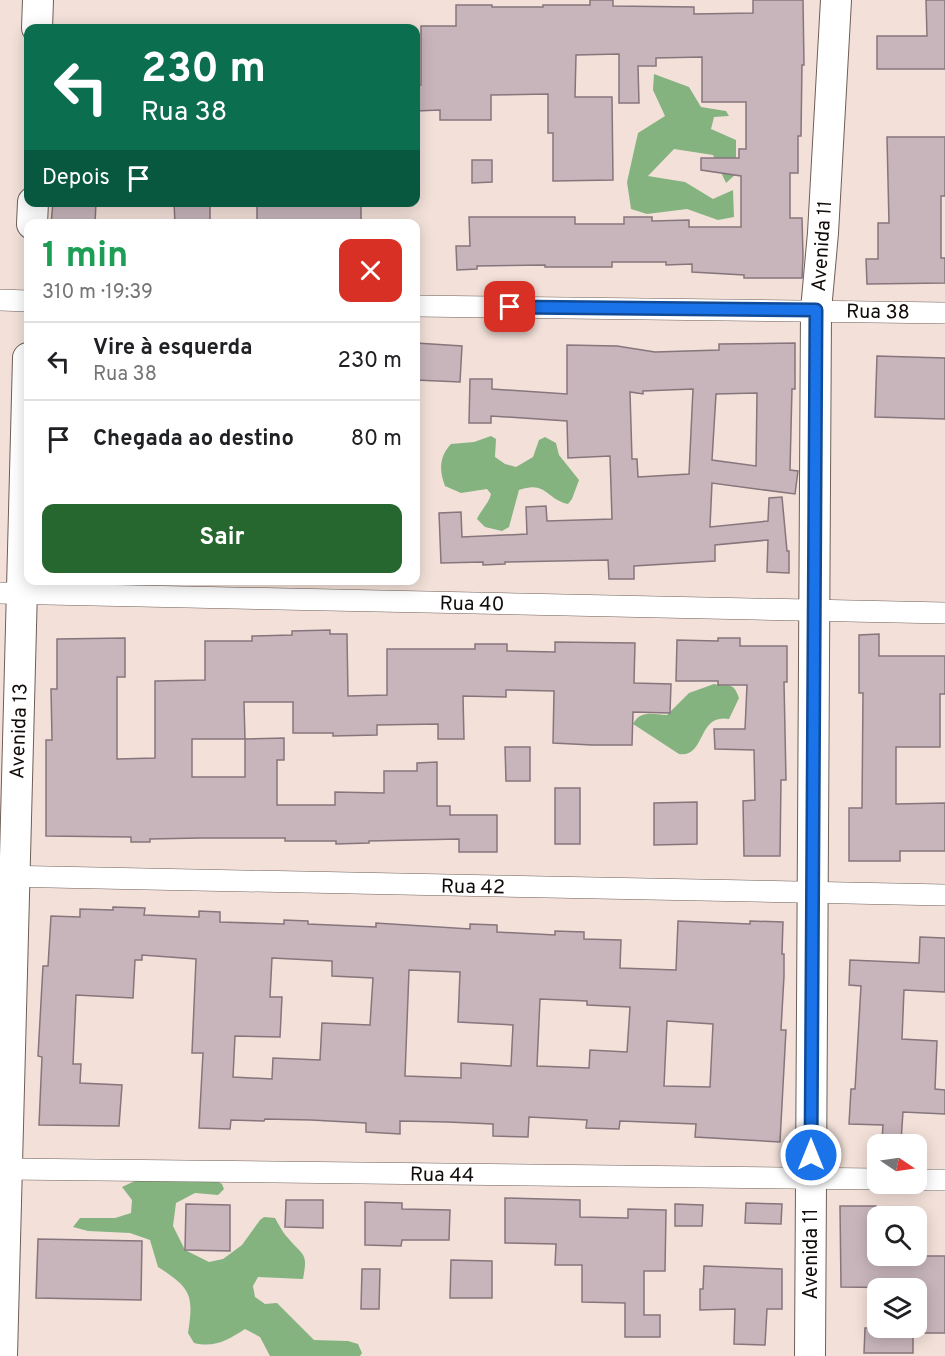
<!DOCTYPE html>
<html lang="pt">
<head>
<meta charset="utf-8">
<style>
  body { margin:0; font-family:Overpass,sans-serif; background:#f6f6f6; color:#202124; height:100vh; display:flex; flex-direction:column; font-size:22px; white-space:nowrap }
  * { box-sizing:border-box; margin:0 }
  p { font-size:20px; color:#757577 }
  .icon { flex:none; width:33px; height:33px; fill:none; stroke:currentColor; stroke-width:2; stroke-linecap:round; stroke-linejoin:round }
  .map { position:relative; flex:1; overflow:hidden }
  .side { position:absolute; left:24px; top:219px; width:396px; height:366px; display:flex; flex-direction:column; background:#fff; border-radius:12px; box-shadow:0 3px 15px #0003 }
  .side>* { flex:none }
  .banner { position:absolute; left:24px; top:24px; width:396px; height:183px; border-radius:12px; box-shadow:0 3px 15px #0003; background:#0b6e4f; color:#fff; overflow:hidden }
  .needle { width:39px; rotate:103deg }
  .controls { position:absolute; left:867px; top:1134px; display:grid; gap:12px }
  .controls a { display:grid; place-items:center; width:60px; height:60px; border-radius:12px; background:#fff; box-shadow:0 3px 15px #0003; font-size:30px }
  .pin { position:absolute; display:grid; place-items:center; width:51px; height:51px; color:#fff; margin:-26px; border-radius:12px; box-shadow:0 3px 9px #0006 }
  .me { position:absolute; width:66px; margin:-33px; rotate:0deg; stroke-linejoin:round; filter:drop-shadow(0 0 4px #0008) }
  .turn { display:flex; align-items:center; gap:21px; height:126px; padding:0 18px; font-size:27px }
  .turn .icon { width:78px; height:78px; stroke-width:2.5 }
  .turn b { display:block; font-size:42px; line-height:51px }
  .then { display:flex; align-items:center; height:57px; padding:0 18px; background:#0003; gap:12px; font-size:22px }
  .round { display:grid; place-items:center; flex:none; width:63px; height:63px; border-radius:12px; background:#f6f6f6 }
  .head { display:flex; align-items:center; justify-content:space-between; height:102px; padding:0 18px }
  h1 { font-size:36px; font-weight:700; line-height:45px; color:#1e9e55 }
  .action { display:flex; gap:12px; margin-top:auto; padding:12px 18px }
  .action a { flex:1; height:69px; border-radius:12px; background:#26662f; color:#fff; font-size:24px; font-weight:700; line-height:69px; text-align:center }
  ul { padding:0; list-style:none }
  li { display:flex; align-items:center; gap:18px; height:78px; padding:0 18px; border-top:2px solid #e0e0e0 }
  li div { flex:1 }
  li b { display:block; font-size:22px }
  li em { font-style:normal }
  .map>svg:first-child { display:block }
  .forest { fill:#84b380 }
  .building { fill:#c7b5bb; stroke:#86757c; stroke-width:1.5; fill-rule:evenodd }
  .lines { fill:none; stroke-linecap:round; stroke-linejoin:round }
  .street-casing { stroke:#6e5f57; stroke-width:22 }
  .secondary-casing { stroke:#6e5f57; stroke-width:32 }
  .street { stroke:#fff; stroke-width:21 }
  .secondary { stroke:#fff; stroke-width:30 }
  .route-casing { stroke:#114b97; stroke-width:15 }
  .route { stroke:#1a73e8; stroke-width:10 }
  .labels { text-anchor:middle; stroke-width:4.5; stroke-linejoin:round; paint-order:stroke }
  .street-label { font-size:20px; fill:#110c09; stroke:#fff }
</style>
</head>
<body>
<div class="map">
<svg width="945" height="1356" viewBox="0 0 945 1356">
  <rect width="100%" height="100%" fill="#f3e1d9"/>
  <path class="forest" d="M654,74L689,87L701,107L726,111L729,116L714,117L711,129L736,140V174L726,183L713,155L674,149L648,176L685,182L713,199L733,190L734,217L718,220L687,209L647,214L631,209L627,182L638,133L665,116L653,90Z
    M491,436L496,439L495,457L505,464L516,467L533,457L539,440L545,437L556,443L559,455L579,480L572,499L568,504C546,499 546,480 519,490L509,527L502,531L485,527L477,519C481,510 489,503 491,494L487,489L461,493L445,486C439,470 439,457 451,444L474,442Z
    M714,684C728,688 733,680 739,698L729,719C697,713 706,758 679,754L633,724C640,710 653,714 667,715L689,693Z
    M208,1176L222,1184L224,1189L218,1195L195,1193L176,1203L173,1226L185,1250L209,1262L223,1259L242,1245L260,1220L264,1217L275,1218C279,1225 283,1233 288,1238C304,1257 308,1252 303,1279L258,1277L253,1286L255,1297L265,1304L277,1303L314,1340L348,1341L358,1344L362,1353L360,1356H270L260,1337L245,1329C228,1340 215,1348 194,1343L188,1333C194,1295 191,1288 158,1267L150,1240L130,1233L88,1231L73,1227L80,1218H115L131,1213L132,1200L122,1187L137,1180Z"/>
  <path class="building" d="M590,0H613V6L694,7V14L753,13V0H803L804,65H802L801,136H798V173H790V218H802L803,257L802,278H744V275L692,272V264L666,265V262H612V267H545V265L477,266V269L457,270L456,246H470L469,217H575V224H624V217H652V221L689,220V227H741V176L701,170V158H739V149H746V102H702V57L656,58V66H638L639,103H619V54L576,55L575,97H612L613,180L553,181V133H548V94L491,95V120H440V110L416,111V85H421V26H456V5H492V7H543V5H590Z
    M926,0H945V69H877V36H927Z
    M887,137H945V196H941V258H945V283L867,284L866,259H878V223H889Z
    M472,160H492V182L472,183Z
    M53,202H96L95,224H51Z
    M174,202H210V224H175Z
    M257,203H361V224H257Z
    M416,343L462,346L460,382L416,380Z
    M795,343V389H792L790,470L798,471L795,494L712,483L710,527L768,521L769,498L782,497L787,551H789V573L767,572L768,540L715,545V561L634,566V579H609L608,560L505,562V564L483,565V562L441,563L439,513L461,512L462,537L527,534L526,507L546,506L547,521L612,519L610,456L568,458L567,421L491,416V423H469L470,379H492V389L567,394V345L617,346L655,352L719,350V344ZM693,389L689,474L638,477L637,459H632L630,392L643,394V391ZM757,393L756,466L712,460L716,394Z
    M877,356L945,358V419L875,417Z
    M330,630V634H347L348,696L387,695V649H475V644H507V651L555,652V642L635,643L634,683L671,684L670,713L633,712L632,745H592L553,743L554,691L506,690V697L463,696L464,739H438V724L377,725V735L333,736V733H293V702H244L245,739L284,738V760H277V805H335V792L384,793V771H417V763L437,762V806H450V815H497V852H459V839L369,841V843L336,844V841H285V838H201L150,839V842H131V837L46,836V740H52L51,689H57V639L125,638V677H117V759L155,758V681L205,680V641H252V636L292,635V631ZM192,739H245V777H192Z
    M879,634V656H945V694H940V747H896V804L945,803V851H900V861H849V808H862L863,693H859V635Z
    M718,638H740V646H787V682H784L786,780H781L780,856H744L743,801L755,800L754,750L715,749L714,729H745L747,685H718V681H676L677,640L718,641Z
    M505,747H530V781H506Z
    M555,788H580V844H555Z
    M697,802V844L654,845V803Z
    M113,907L145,908L144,915L199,917V911L220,912V922L284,924V920L308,921V924L376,927V923L470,929V924L497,925V932L555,935V931L584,932V939L621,940L620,968L676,970L678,921L750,924V921L783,922L782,954H784V976L781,1030H786L780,1142L695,1137L696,1124L620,1121L619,1129L586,1128L587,1120L529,1117L528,1137L493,1136V1124L447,1122L400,1121V1134L366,1132V1123L311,1120L265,1119L264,1121L231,1120L230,1129L199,1128L203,1053H192L196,959L142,955V960H135L133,998L76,995L73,1064H81L80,1083L122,1085L119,1126L39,1125L42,1057L38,1056L43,966H48L51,916L80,917V909L113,910ZM272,958L332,961V976L373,978L370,1025L322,1023L320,1060L273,1058L272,1079L233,1077L235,1036L280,1037L282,997H270ZM409,970L460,972L458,1022L513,1025L511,1066L461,1063V1078L405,1076ZM540,999L587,1001V1005L630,1007L627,1052L590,1050L589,1068L537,1066ZM667,1021L713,1024L710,1087L664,1086Z
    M920,937L945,938V992L904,990L902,1039L937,1041L935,1089L945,1090V1114L903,1112L901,1141L882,1140L883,1125L849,1124L851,1089H855L861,986L849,985L850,960L919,963Z
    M505,1198L580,1200V1217L628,1218V1209L666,1210L665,1271H644V1315H660V1337H625V1303L582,1302V1265H555L556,1244L505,1243Z
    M286,1200H323V1228L285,1227Z
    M365,1202L402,1203V1209L450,1210L449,1240H402L401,1246L365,1245Z
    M746,1203L782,1204L781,1224L745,1223Z
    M186,1204L230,1205V1251L185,1250Z
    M675,1204L703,1205L702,1226H675Z
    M840,1206H876V1256H945V1333H920L921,1288L841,1287Z
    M38,1239L142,1241L141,1300L36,1298Z
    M451,1260L492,1261V1298H450Z
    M704,1266L782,1269V1309H767L765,1345L734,1344L735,1309L700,1310V1289H703Z
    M362,1269H380L379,1309H361Z
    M865,1328H913V1353H864Z"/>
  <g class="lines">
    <defs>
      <path id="street" d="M0,300L28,301
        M416,306L945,313
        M0,593L945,613
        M1,876L945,895
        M7,1169L878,1179
        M916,1180H945"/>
      <path id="secondary" d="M37,28L38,0
        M32,224L33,202
        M2,1356L28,358
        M810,1356L816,310L823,233L836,0"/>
    </defs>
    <use href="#street" class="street-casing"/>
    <use href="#secondary" class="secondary-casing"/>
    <use href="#street" class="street"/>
    <use href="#secondary" class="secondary"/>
  </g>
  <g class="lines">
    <defs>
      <path id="route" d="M510,307L816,310L811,1155"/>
    </defs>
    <use href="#route" class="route-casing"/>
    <use href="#route" class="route"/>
  </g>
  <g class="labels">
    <g class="street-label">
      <text transform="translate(821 246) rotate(-86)" y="7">Avenida 11</text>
      <text transform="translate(878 311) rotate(1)" y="7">Rua 38</text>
      <text transform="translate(472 603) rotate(1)" y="7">Rua 40</text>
      <text transform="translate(18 731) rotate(-88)" y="7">Avenida 13</text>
      <text transform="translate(473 886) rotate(1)" y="7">Rua 42</text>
      <text transform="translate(442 1174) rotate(1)" y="7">Rua 44</text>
      <text transform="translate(810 1254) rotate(-90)" y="7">Avenida 11</text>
    </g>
  </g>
</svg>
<div class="controls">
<a><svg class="needle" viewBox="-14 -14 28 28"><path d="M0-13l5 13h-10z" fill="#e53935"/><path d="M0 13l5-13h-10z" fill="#757577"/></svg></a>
<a><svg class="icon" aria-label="search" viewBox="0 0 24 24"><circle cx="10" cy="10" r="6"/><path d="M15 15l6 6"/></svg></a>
<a><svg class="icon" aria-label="layers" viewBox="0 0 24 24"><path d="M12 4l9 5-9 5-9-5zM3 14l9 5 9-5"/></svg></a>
</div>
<div class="pin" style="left:510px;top:307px;background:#d93025"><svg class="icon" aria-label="arrive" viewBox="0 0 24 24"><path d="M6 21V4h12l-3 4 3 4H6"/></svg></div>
<svg class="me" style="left:811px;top:1155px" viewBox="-20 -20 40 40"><circle r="17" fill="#1a73e8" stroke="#fff" stroke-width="3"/><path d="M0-11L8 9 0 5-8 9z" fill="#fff"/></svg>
<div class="banner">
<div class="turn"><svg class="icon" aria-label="left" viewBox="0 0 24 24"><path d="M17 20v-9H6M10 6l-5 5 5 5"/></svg><div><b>230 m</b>Rua 38</div></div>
<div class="then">Depois<svg class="icon" aria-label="arrive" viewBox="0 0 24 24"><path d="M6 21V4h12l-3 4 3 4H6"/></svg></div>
</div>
<section class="side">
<div class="head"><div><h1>1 min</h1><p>310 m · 19:39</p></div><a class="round" style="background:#d93025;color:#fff"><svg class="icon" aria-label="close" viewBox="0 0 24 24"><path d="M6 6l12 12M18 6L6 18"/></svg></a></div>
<ul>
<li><svg class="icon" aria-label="left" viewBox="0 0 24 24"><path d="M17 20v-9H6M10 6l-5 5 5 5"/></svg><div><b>Vire à esquerda</b><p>Rua 38</p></div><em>230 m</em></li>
<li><svg class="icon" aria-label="arrive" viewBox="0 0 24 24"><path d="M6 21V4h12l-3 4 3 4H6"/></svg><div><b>Chegada ao destino</b></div><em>80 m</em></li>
</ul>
<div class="action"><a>Sair</a></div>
</section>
</div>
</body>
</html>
